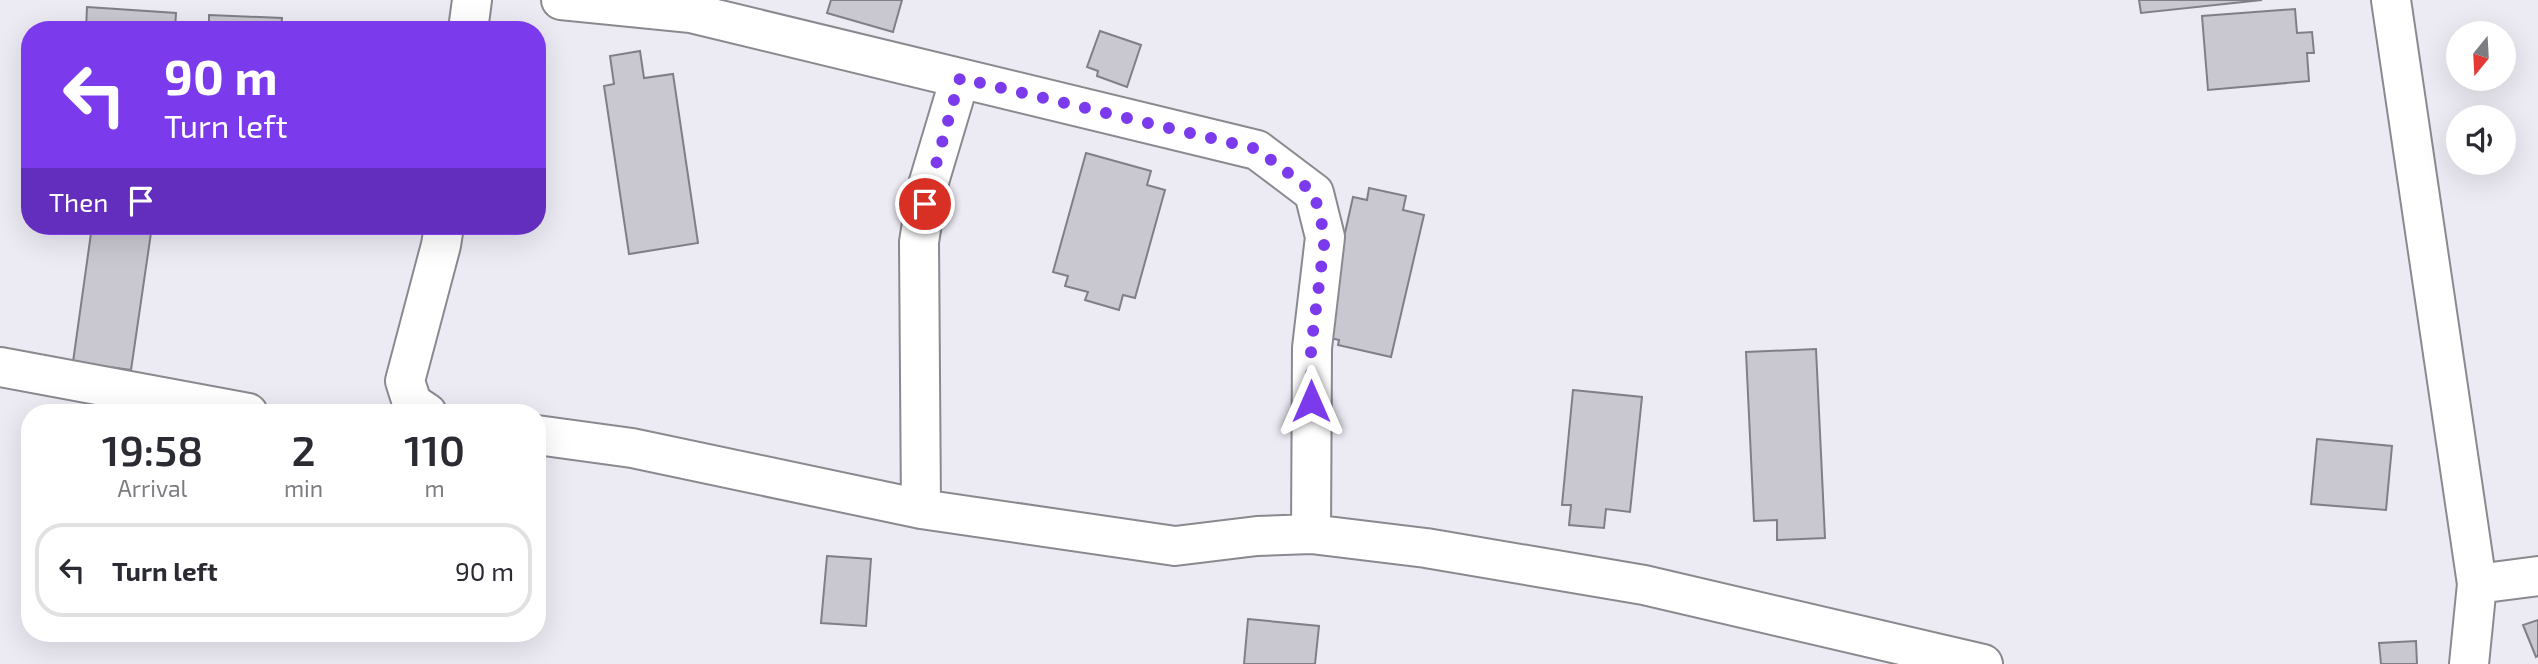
<!DOCTYPE html>
<html lang="en">
<head>
<meta charset="utf-8">
<style>
  body { margin:0; font-family:"Exo 2",sans-serif; background:#f2f2f3; color:#2b2b33; height:100vh; display:flex; flex-direction:column; font-size:26px; white-space:nowrap }
  * { box-sizing:border-box; margin:0 }
  p { font-size:23px; color:#7c7c81 }
  .icon { flex:none; width:38px; height:38px; fill:none; stroke:currentColor; stroke-width:2; stroke-linecap:round; stroke-linejoin:round }
  .map { position:relative; flex:1; overflow:hidden }
  .side { position:absolute; left:21px; top:404px; width:525px; height:238px; display:flex; flex-direction:column; background:#fff; border-radius:28px; box-shadow:0 7px 28px #0002 }
  .side>* { flex:none }
  .top-card { position:absolute; left:21px; top:21px; width:525px; height:214px; border-radius:28px; box-shadow:0 7px 28px #0002; background:#7c3aed; color:#fff; overflow:hidden }
  .needle { width:46px; rotate:198deg }
  .fabs { position:absolute; left:2446px; top:21px; display:grid; gap:14px }
  .fabs a { display:grid; place-items:center; width:70px; height:70px; border-radius:50%; background:#fff; box-shadow:0 7px 28px #0002; font-size:35px }
  .pin { position:absolute; display:grid; place-items:center; width:60px; height:60px; color:#fff; margin:-30px; border:4px solid #fff; border-radius:50%; box-shadow:0 2px 7px #0007 }
  .me { position:absolute; width:77px; margin:-38px; rotate:0deg; stroke-linejoin:round; filter:drop-shadow(0 0 5px #0008) }
  .turn { display:flex; align-items:center; gap:24px; height:147px; padding:0 28px; font-size:32px }
  .turn .icon { width:91px; height:91px; stroke-width:2.5 }
  .turn b { display:block; font-size:49px; line-height:60px }
  .then { display:flex; align-items:center; height:66px; padding:0 28px; background:#0003; gap:14px; font-size:26px }
  .eta { display:flex; justify-content:space-evenly; align-items:center; height:119px; text-align:center }
  .eta b { font-size:42px; font-weight:600; line-height:49px }
  ul { padding:0; list-style:none }
  li { display:flex; align-items:center; gap:21px; height:94px; margin:0 14px 10px; padding:0 14px; border:4px solid #e1e1e2; border-radius:28px }
  li div { flex:1 }
  li b { display:block; font-size:26px }
  li em { font-style:normal }
  .map>svg:first-child { display:block }
  .building { fill:#c9c8d0; stroke:#807f87; stroke-width:2 }
  .lines { fill:none; stroke-linecap:round; stroke-linejoin:round }
  .minor-casing { stroke:#8a8990; stroke-width:42 }
  .minor { stroke:#fff; stroke-width:38 }
  .route { stroke:#7c3aed; stroke-width:12; stroke-dasharray:0 21.6 }
</style>
</head>
<body>
<div class="map">
<svg width="2538" height="664" viewBox="0 0 2538 664">
  <rect width="100%" height="100%" fill="#eceaf3"/>
  <path class="building" d="M831,0H902L893,32L827,13Z
    M2139,0H2262L2141,13Z
    M87,7L176,13L175,30H86Z
    M2295,9L2297,33L2312,32L2314,53H2307L2309,81L2208,90L2202,16Z
    M209,15L282,18L281,30H209Z
    M1100,31L1141,45L1127,87L1097,76L1098,71L1087,67Z
    M640,51L644,78L673,74L698,243L629,254L604,86L614,84L610,56Z
    M1086,153L1151,171L1147,185L1165,190L1135,298L1123,295L1119,310L1085,300L1088,292L1065,286L1068,276L1053,272Z
    M1369,188L1406,196L1403,210L1424,215L1391,357L1338,345L1339,340L1322,336L1353,197L1367,200Z
    M92,226H152L131,370L73,362Z
    M1816,349L1825,538L1777,540V520L1754,521L1746,352Z
    M1573,390L1642,397L1630,512L1606,509L1604,528L1569,525L1571,505H1562Z
    M2317,439L2392,446L2386,510L2311,504Z
    M827,556L871,559L866,626L821,623Z
    M1248,619L1319,626L1315,664H1244Z
    M2538,620V656L2536,657L2523,625Z
    M2416,641L2417,664H2381L2379,643Z"/>
  <g class="lines">
    <defs>
      <path id="minor" d="M561,0L691,13L1257,150L1314,193L1325,237L1312,348L1311,534
        M2391,0L2477,584L2469,664
        M468,30L472,0
        M0,367L248,413
        M427,413L412,403L405,381L441,245L444,226
        M537,435L632,448L921,509L1175,546L1257,536L1311,534L1426,548L1644,585L1983,664
        M921,509L919,242L928,185L960,78
        M2477,584L2538,576"/>
    </defs>
    <use href="#minor" class="minor-casing"/>
    <use href="#minor" class="minor"/>
  </g>
  <g class="lines">
    <path class="route" d="M925,204L960,78L1257,149L1314,193L1325,237L1311,348V401"/>
  </g>
</svg>
<div class="fabs">
<a><svg class="needle" viewBox="-14 -14 28 28"><path d="M0-13l5 13h-10z" fill="#e53935"/><path d="M0 13l5-13h-10z" fill="#7c7c81"/></svg></a>
<a><svg class="icon" aria-label="sound" viewBox="0 0 24 24"><path d="M4 9h4l5-4v14l-5-4H4zM17 9q2 3 0 6"/></svg></a>
</div>
<div class="pin" style="left:925px;top:204px;background:#d93025"><svg class="icon" aria-label="arrive" viewBox="0 0 24 24"><path d="M6 21V4h12l-3 4 3 4H6"/></svg></div>
<svg class="me" style="left:1311px;top:401px" viewBox="-20 -20 40 40"><path d="M0-17L14 15 0 8-14 15z" fill="#7c3aed" stroke="#fff" stroke-width="4"/></svg>
<div class="top-card">
<div class="turn"><svg class="icon" aria-label="left" viewBox="0 0 24 24"><path d="M17 20v-9H6M10 6l-5 5 5 5"/></svg><div><b>90 m</b>Turn left</div></div>
<div class="then">Then<svg class="icon" aria-label="arrive" viewBox="0 0 24 24"><path d="M6 21V4h12l-3 4 3 4H6"/></svg></div>
</div>
<section class="side">
<div class="eta">
<div><b>19:58</b><p>Arrival</p></div>
<div><b>2</b><p>min</p></div>
<div><b>110</b><p>m</p></div>
</div>
<ul>
<li><svg class="icon" aria-label="left" viewBox="0 0 24 24"><path d="M17 20v-9H6M10 6l-5 5 5 5"/></svg><div><b>Turn left</b></div><em>90 m</em></li>
</ul>
</section>
</div>
</body>
</html>
